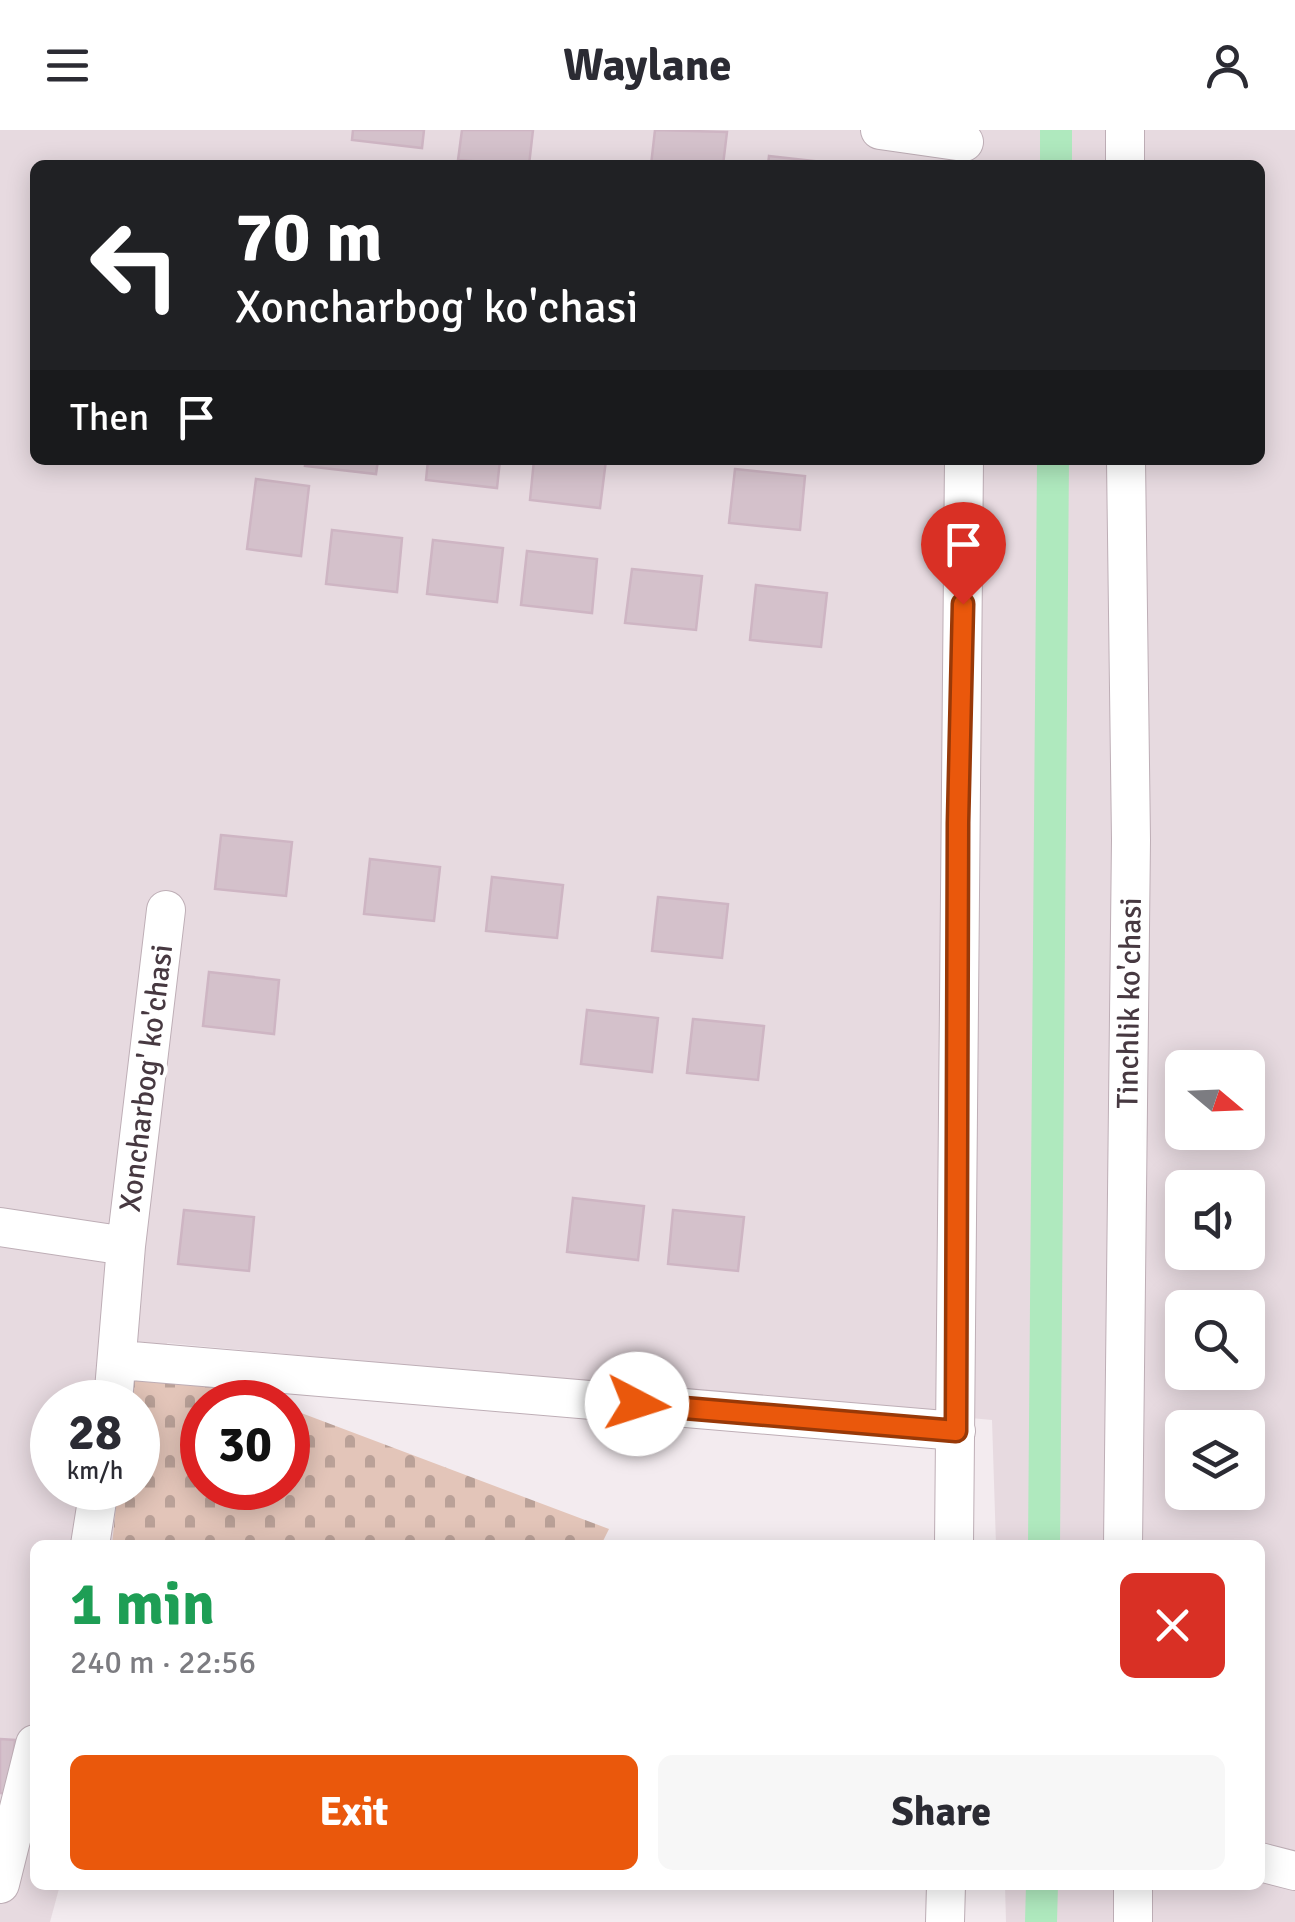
<!DOCTYPE html>
<html lang="en">
<head>
<meta charset="utf-8">
<style>
  body { margin:0; font-family:Signika,sans-serif; background:#f7f7f7; color:#2b2b33; height:100vh; display:flex; flex-direction:column; font-size:38px; white-space:nowrap }
  * { box-sizing:border-box; margin:0 }
  p { font-size:32px; color:#7c7c81 }
  .icon { flex:none; width:55px; height:55px; fill:none; stroke:currentColor; stroke-width:2; stroke-linecap:round; stroke-linejoin:round }
  .map { position:relative; flex:1; overflow:hidden }
  .drawer { position:absolute; left:30px; top:1410px; width:1235px; height:350px; display:flex; flex-direction:column; background:#fff; border-radius:15px; box-shadow:0 5px 25px #0003 }
  .drawer>* { flex:none }
  .top-card { position:absolute; left:30px; top:30px; width:1235px; height:305px; border-radius:15px; box-shadow:0 5px 25px #0003; background:#202124; color:#fff; overflow:hidden }
  .needle { width:65px; rotate:109deg }
  .tools { position:absolute; left:1165px; top:920px; display:grid; gap:20px }
  .tools a { display:grid; place-items:center; width:100px; height:100px; border-radius:15px; background:#fff; box-shadow:0 5px 25px #0003; font-size:50px }
  .speed { position:absolute; left:30px; top:1250px; display:flex; gap:20px; font-size:50px; font-weight:700; text-align:center }
  .speed>* { display:grid; place-content:center; width:130px; height:130px; border-radius:50%; background:#fff; box-shadow:0 5px 25px #0003; line-height:1 }
  .speed small { font-size:25px; font-weight:400 }
  .speed .limit { border:15px solid #d22; background:#fff; color:#111 }
  .pin { position:absolute; display:grid; place-items:center; width:85px; height:85px; color:#fff; margin:-102px -42px; border-radius:50% 50% 50% 0; rotate:-45deg; box-shadow:0 0 10px #0007 }
  .pin .icon { rotate:45deg }
  .me { position:absolute; width:110px; margin:-55px; rotate:95deg; stroke-linejoin:round; filter:drop-shadow(0 0 8px #0008) }
  .turn { display:flex; align-items:center; gap:35px; height:210px; padding:0 40px; font-size:45px }
  .turn .icon { width:130px; height:130px; stroke-width:2.5 }
  .turn b { display:block; font-size:70px; line-height:85px }
  .then { display:flex; align-items:center; height:95px; padding:0 40px; background:#0003; gap:20px; font-size:38px }
  .round { display:grid; place-items:center; flex:none; width:105px; height:105px; border-radius:15px; background:#f7f7f7 }
  .summary { display:flex; align-items:center; justify-content:space-between; height:170px; padding:0 40px }
  h1 { font-size:60px; font-weight:800; line-height:75px; color:#1e9e55 }
  .button { display:flex; gap:20px; margin-top:auto; padding:20px 40px }
  .button a { flex:1; height:115px; border-radius:15px; background:#ea580c; color:#fff; font-size:40px; font-weight:800; line-height:115px; text-align:center }
  .button a+a { background:#f7f7f7; color:#2b2b33 }
  header { display:flex; justify-content:space-between; align-items:center; height:130px; padding:0 40px; background:#fff; font-size:45px; font-weight:800 }
  .map>svg:first-child { display:block }
  .residential { fill:#e7dae0; fill-rule:evenodd }
  .cemetery { fill:url(#cemetery-stones) }
  .lines { fill:none; stroke-linecap:round; stroke-linejoin:round }
  .canal { stroke:#afe9be; stroke-width:32 }
  .building { fill:#d4c1cb; stroke:#ceb5c3; stroke-width:2.5 }
  .street-casing { stroke:#beaeb6; stroke-width:40 }
  .street { stroke:#fff; stroke-width:38 }
  .route-casing { stroke:#983908; stroke-width:25 }
  .route { stroke:#ea580c; stroke-width:18 }
  .labels { text-anchor:middle; stroke-width:8; stroke-linejoin:round; paint-order:stroke }
  .street-label { font-size:30px; fill:#473941; stroke:#fff }
</style>
</head>
<body>
<header><svg class="icon" aria-label="menu" viewBox="0 0 24 24"><path d="M4 6h16M4 12h16M4 18h16"/></svg>Waylane<svg class="icon" aria-label="person" viewBox="0 0 24 24"><circle cx="12" cy="8" r="4"/><path d="M4 21q1-7 8-7t8 7"/></svg></header>
<div class="map">
<svg width="1295" height="1792" viewBox="0 0 1295 1792">
  <defs>
    <pattern id="cemetery-stones" width="16" height="16" patternUnits="userSpaceOnUse" patternTransform="scale(2.5)"><rect width="16" height="16" fill="#e3c5b9"/><path d="M2 7V4a2 2 0 0 1 4 0v3zM10 15v-3a2 2 0 0 1 4 0v3z" fill="#baa198"/></pattern>
  </defs>
  <rect width="100%" height="100%" fill="#f3ebef"/>
  <path class="residential" d="M0,0H1295V1792H1006L1005,1755H1260V1415H996L992,1290L167,1213L132,1415H35V1755H60L50,1792H0ZM35,35H1260V330H35ZM1182,938H1248V1002H1182ZM1182,1058H1248V1122H1182ZM1182,1178H1248V1242H1182ZM52,1272H138V1358H52ZM1182,1298H1248V1362H1182Z"/>
  <path class="cemetery" d="M131,1246L242,1261L274,1272H202V1358H288V1278L609,1399L601,1415H112L118,1358H138V1272H128Z"/>
  <g class="lines">
    <path class="canal" d="M1056,35V0
      M1044,1415L1053,330
      M1041,1792L1042,1755"/>
  </g>
  <path class="building" d="M353,0H424L422,18L352,10Z
    M462,0H533L529,35L458,30Z
    M655,0L727,2L723,35H651Z
    M769,26L840,34L839,35H768Z
    M306,330H378L376,344L305,336Z
    M428,330H500L497,358L426,350Z
    M534,330H606L600,378L530,370Z
    M735,339L805,346L800,400L729,393Z
    M256,349L309,356L301,426L247,419Z
    M332,400L402,408L397,462L326,454Z
    M433,410L503,418L497,472L427,464Z
    M527,421L597,429L592,483L521,475Z
    M632,439L702,446L696,500L625,493Z
    M756,455L827,463L821,517L750,510Z
    M221,705L292,712L286,766L215,759Z
    M370,729L440,737L434,791L364,784Z
    M492,747L563,755L557,808L486,801Z
    M658,767L728,774L722,828L652,821Z
    M209,842L279,850L274,904L203,896Z
    M587,880L658,888L652,942L581,934Z
    M693,889L764,896L758,950L687,943Z
    M573,1068L644,1076L638,1130L567,1122Z
    M184,1080L254,1087L249,1141L178,1134Z
    M673,1080L744,1087L738,1141L668,1134Z
    M0,1609L15,1610L9,1664L0,1663Z"/>
  <g class="lines">
    <defs>
      <path id="street" d="M880,0L964,12
        M1125,0V35
        M0,1097L126,1116
        M120,1230L956,1301
        M113,1272L126,1116L166,780
        M90,1415L99,1358
        M954,1415L964,330
        M1123,1415L1131,710L1126,330
        M1260,1732L1295,1741
        M0,1754L35,1614
        M1133,1755V1792
        M945,1792L946,1755"/>
    </defs>
    <use href="#street" class="street-casing"/>
    <use href="#street" class="street"/>
  </g>
  <g class="lines">
    <defs>
      <path id="route" d="M637,1274L956,1301L958,693L963,474"/>
    </defs>
    <use href="#route" class="route-casing"/>
    <use href="#route" class="route"/>
  </g>
  <g class="labels">
    <g class="street-label">
      <text transform="translate(1129 873) rotate(-89)" y="10">Tinchlik ko'chasi</text>
      <text transform="translate(146 948) rotate(-83)" y="10">Xoncharbog' ko'chasi</text>
    </g>
  </g>
</svg>
<div class="tools">
<a><svg class="needle" viewBox="-14 -14 28 28"><path d="M0-13l5 13h-10z" fill="#e53935"/><path d="M0 13l5-13h-10z" fill="#7c7c81"/></svg></a>
<a><svg class="icon" aria-label="sound" viewBox="0 0 24 24"><path d="M4 9h4l5-4v14l-5-4H4zM17 9q2 3 0 6"/></svg></a>
<a><svg class="icon" aria-label="search" viewBox="0 0 24 24"><circle cx="10" cy="10" r="6"/><path d="M15 15l6 6"/></svg></a>
<a><svg class="icon" aria-label="layers" viewBox="0 0 24 24"><path d="M12 4l9 5-9 5-9-5zM3 14l9 5 9-5"/></svg></a>
</div>
<div class="speed"><div>28<small>km/h</small></div><div class="limit">30</div></div>
<div class="pin" style="left:963px;top:474px;background:#d93025"><svg class="icon" aria-label="arrive" viewBox="0 0 24 24"><path d="M6 21V4h12l-3 4 3 4H6"/></svg></div>
<svg class="me" style="left:637px;top:1274px" viewBox="-20 -20 40 40"><circle r="19" fill="#fff"/><path d="M0-13L10 11 0 6-10 11z" fill="#ea580c"/></svg>
<div class="top-card">
<div class="turn"><svg class="icon" aria-label="left" viewBox="0 0 24 24"><path d="M17 20v-9H6M10 6l-5 5 5 5"/></svg><div><b>70 m</b>Xoncharbog' ko'chasi</div></div>
<div class="then">Then<svg class="icon" aria-label="arrive" viewBox="0 0 24 24"><path d="M6 21V4h12l-3 4 3 4H6"/></svg></div>
</div>
<section class="drawer">
<div class="summary"><div><h1>1 min</h1><p>240 m · 22:56</p></div><a class="round" style="background:#d93025;color:#fff"><svg class="icon" aria-label="close" viewBox="0 0 24 24"><path d="M6 6l12 12M18 6L6 18"/></svg></a></div>
<div class="button"><a>Exit</a><a>Share</a></div>
</section>
</div>
</body>
</html>
